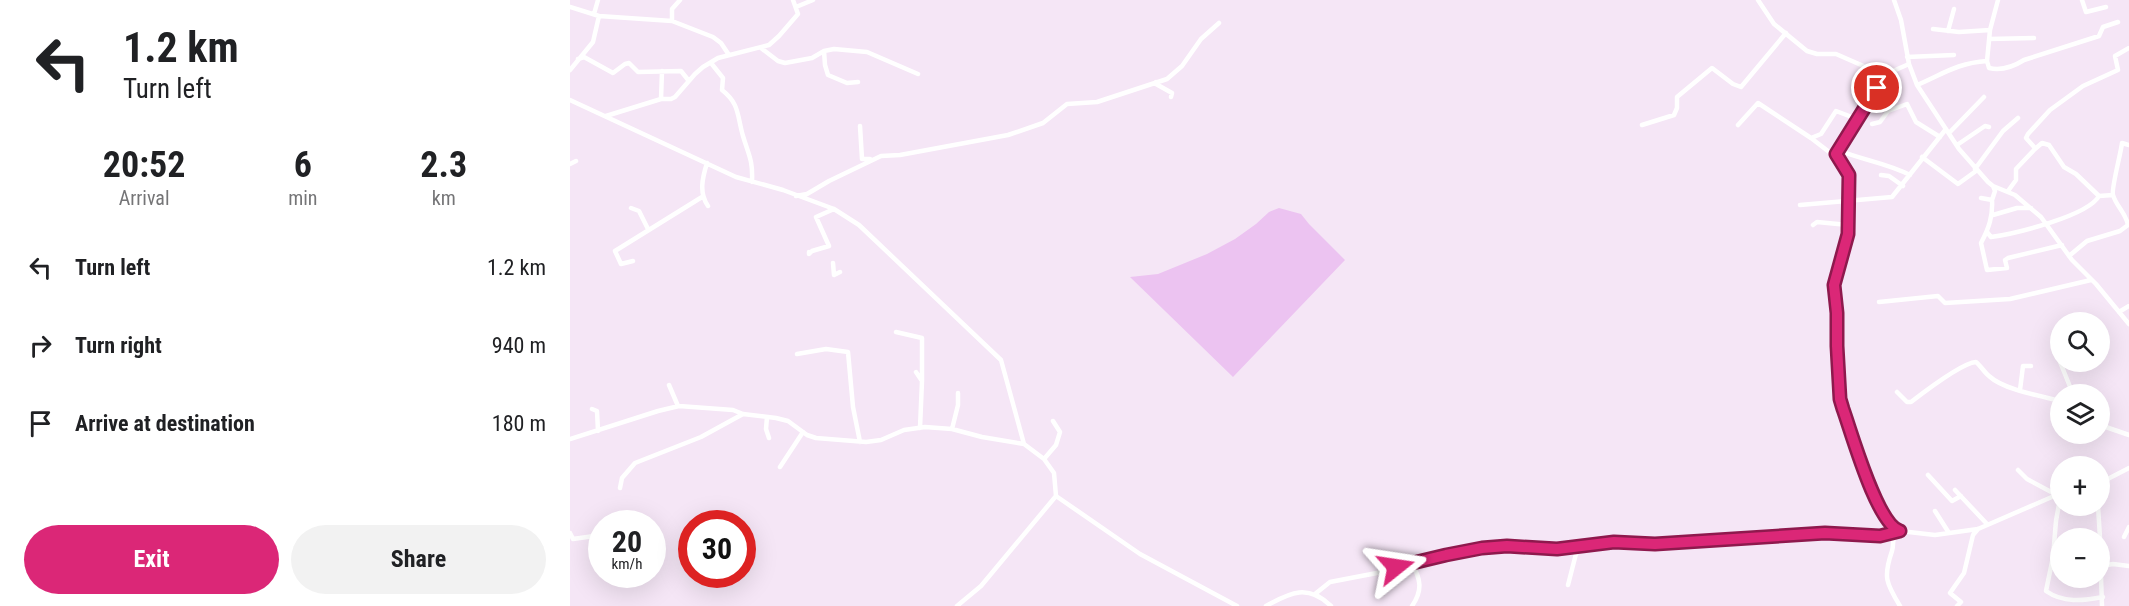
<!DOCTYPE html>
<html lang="en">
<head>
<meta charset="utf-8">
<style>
  body { margin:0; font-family:"Roboto Condensed",sans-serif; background:#f2f2f2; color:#202124; height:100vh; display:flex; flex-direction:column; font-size:22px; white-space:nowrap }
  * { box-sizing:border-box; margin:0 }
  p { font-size:20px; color:#757577 }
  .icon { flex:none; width:33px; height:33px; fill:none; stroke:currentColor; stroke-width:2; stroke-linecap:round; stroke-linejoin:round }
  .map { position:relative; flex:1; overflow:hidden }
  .panel { display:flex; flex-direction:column; background:#fff; width:570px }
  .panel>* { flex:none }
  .top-card { background:#fff; color:#202124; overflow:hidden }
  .tools { position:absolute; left:1480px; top:312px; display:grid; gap:12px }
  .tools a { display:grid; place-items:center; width:60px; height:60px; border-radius:50%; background:#fff; box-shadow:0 6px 24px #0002; font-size:30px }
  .speed { position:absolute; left:18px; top:510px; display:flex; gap:12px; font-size:30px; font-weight:700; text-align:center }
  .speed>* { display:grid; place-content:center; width:78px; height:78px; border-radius:50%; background:#fff; box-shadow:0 6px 24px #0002; line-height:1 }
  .speed small { font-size:15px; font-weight:400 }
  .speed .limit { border:9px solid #d22; background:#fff; color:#111 }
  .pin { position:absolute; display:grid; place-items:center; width:51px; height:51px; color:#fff; margin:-26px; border:3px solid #fff; border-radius:50%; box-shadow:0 2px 6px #0007 }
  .me { position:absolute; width:66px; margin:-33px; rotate:75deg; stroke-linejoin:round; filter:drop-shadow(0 0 4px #0008) }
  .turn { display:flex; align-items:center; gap:21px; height:126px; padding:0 24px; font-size:27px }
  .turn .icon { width:78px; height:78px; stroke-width:2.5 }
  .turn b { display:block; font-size:42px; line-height:51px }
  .eta { display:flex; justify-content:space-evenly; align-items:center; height:102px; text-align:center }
  .eta b { font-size:36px; font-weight:700; line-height:42px }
  .primary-button { display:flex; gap:12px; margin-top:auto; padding:12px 24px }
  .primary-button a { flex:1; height:69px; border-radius:36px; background:#db2777; color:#fff; font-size:24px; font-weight:700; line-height:69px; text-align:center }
  .primary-button a+a { background:#f2f2f2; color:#202124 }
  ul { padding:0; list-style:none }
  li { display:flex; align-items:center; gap:18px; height:78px; padding:0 24px }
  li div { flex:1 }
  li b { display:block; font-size:22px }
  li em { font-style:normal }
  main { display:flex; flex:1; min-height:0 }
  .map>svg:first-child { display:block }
  .green { fill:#ecc3f1 }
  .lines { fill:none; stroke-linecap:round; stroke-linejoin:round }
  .minor { stroke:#fff; stroke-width:4.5 }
  .route-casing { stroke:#8e194d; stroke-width:15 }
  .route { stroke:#db2777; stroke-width:10 }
</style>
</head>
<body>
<main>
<section class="panel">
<div class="top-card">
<div class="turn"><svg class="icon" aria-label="left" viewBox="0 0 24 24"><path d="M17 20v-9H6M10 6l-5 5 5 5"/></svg><div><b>1.2 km</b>Turn left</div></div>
</div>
<div class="eta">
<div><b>20:52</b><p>Arrival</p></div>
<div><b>6</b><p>min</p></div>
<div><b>2.3</b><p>km</p></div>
</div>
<ul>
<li><svg class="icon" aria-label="left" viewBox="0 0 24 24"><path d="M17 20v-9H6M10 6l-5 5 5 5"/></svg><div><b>Turn left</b></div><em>1.2 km</em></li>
<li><svg class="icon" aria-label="right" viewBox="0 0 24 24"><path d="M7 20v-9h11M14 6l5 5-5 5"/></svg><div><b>Turn right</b></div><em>940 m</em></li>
<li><svg class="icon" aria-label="arrive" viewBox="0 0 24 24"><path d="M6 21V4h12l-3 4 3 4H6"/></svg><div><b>Arrive at destination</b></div><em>180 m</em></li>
</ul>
<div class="primary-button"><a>Exit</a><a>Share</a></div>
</section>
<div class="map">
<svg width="1559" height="606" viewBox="0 0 1559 606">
  <rect width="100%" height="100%" fill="#f5e6f6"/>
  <path class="green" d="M709,208L731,214L739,224L775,260L663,377L560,277L588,274L637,254L665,239L686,224L699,212Z"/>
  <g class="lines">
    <path class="minor" d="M1188,0L1204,24L1237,51L1247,54H1266L1314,75L1339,64
      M1324,0L1331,20L1339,64L1347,85L1389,149L1418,182L1423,186L1445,195L1471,217L1502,260L1526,284L1559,324
      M1512,0L1516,12L1536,7
      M0,7L29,16L102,21L143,37L151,43L159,55
      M226,7L243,0
      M24,14L28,0
      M102,21V9L110,0
      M1363,29L1389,32L1420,30
      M1378,31L1384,9
      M1419,39L1464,38
      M191,48L208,61L215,63L242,58L254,51L264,49L297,52L348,74
      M254,51L255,65L258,75L277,83L288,82
      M1337,57L1384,55
      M8,59L14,57L43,73L55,64L59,63L68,72L111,71L119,81
      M1417,61L1420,30L1428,0
      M141,63L153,78L152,90C170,104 167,116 173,136C179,156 183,160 182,182
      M0,70L23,42L29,16
      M586,82V84L602,93L601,97
      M1347,85C1373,74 1387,63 1417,61L1419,68C1432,71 1443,67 1454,60L1529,36L1533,27L1548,22
      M91,99L92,71
      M0,100L166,177L213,190L264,209L289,225L431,360L454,444L474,459L484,473L486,496L570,554L667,606
      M36,116L91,99H101L105,97L125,74L133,67L148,58L199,45L209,36L228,14L223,0
      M1302,124L1310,122L1318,111L1337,104L1346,122L1370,137
      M1072,125L1104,115L1107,108V97L1142,68L1163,84L1171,87L1216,33
      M1168,125L1188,103L1241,138L1267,158L1279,175L1277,190L1278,234L1264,285L1267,313V346L1270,399L1306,505L1320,527L1330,531L1365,535L1408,529L1491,493
      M290,126L292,159H300
      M1379,133L1414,97
      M1241,138L1251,134L1266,111L1287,119
      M1387,145L1415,126L1419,127
      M1465,149L1472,143L1479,145L1494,167L1506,174L1529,196
      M1268,150C1292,160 1317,163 1340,175
      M1352,157L1388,184L1406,171
      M1267,158L1266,154C1281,127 1300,103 1314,75
      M137,163C132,179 129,193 138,206
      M0,164L6,161
      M1405,169L1433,131L1448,118
      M1311,175L1319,176L1333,186
      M1438,191L1446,180V169L1464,150L1465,148L1456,138L1458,134L1480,110L1513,86L1548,70L1545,56L1559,48
      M226,196L237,194L259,181L311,156L330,155L438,135L473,123L497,104L527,102L597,79L612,66L631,39L649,23
      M1411,198L1422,200L1425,191L1423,186
      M1422,200C1423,216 1419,228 1411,243L1417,270L1437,268L1435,260L1438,258L1492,245
      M1230,205L1322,197L1376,129
      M61,208L69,211L78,229
      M1423,215L1447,208H1461
      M1243,225L1247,222L1278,225
      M1417,232L1421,237C1444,234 1518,216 1529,196L1543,195
      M239,252V254L242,251L259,246L246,217L264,209
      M1499,256L1517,241L1550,231L1558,225C1556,213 1546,206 1543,195C1541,189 1551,153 1552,143L1559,145
      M63,261L51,264L45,251L132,197
      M263,263L264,275L270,272
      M1309,302L1368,296L1375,303L1440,299L1521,280
      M1549,312L1559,306
      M326,332L352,338V381
      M227,354L256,349L278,352L283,407L290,442
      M1488,357L1503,394
      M346,372L352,381L350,428
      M99,385L108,406
      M1450,390L1453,366H1461
      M1327,392L1337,402H1341C1354,392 1392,363 1406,362C1411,366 1414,372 1419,376C1434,390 1471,396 1491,401
      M22,409L27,411L28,431
      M197,417L196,429L199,438
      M1530,425L1559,435
      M382,429L388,405V393
      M0,439L88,411L109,406L163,410L173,414L206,418L218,421L237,435L246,438L296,442L311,440L334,430L355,427L382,429L412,437L454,444
      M474,459L486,445L490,432L483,421
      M210,467L233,432
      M1448,470L1457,479L1485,494
      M1358,475L1382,501L1391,496
      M1530,483L1559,468
      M50,488L52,478L65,463L131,437L173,414
      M1385,490L1417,524
      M1491,493L1486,521L1483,557L1476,591C1493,603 1513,601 1533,597
      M1528,506L1530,538
      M1365,511L1379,533
      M1325,532C1322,539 1324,545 1322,551C1313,577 1316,583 1330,606
      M0,533L3,539L24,536L32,549
      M1554,537L1559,527
      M1530,546L1532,606
      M841,562C851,579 853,590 842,606
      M1531,566L1543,564L1559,566
      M998,585L1008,546
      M745,594L760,582L812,572L847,561L912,548L937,546L987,549L1044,542L1085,544L1255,533L1310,536L1329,531
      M387,606L411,586L486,496
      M696,606C721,592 738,584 761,606
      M1387,606L1391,602L1380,593L1394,573L1403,535L1408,529"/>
  </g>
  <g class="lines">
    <defs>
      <path id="route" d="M826,567L876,555L912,548L937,546L987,549L1044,542L1085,544L1255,533L1310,536L1330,531C1307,524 1282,434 1273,409L1270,399L1267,346V313L1264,285L1278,234L1279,175L1266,154L1307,88"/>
    </defs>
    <use href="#route" class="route-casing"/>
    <use href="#route" class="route"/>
  </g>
</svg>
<div class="tools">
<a><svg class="icon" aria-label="search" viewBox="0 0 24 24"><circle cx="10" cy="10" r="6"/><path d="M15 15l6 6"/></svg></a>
<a><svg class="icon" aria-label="layers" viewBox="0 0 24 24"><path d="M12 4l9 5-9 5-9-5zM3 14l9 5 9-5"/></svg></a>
<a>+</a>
<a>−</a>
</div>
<div class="speed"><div>20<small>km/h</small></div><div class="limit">30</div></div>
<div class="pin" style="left:1307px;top:88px;background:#d93025"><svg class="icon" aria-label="arrive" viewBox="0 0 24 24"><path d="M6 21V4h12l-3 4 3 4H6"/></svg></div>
<svg class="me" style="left:826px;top:567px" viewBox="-20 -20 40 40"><path d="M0-17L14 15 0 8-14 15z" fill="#db2777" stroke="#fff" stroke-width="4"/></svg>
</div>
</main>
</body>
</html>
